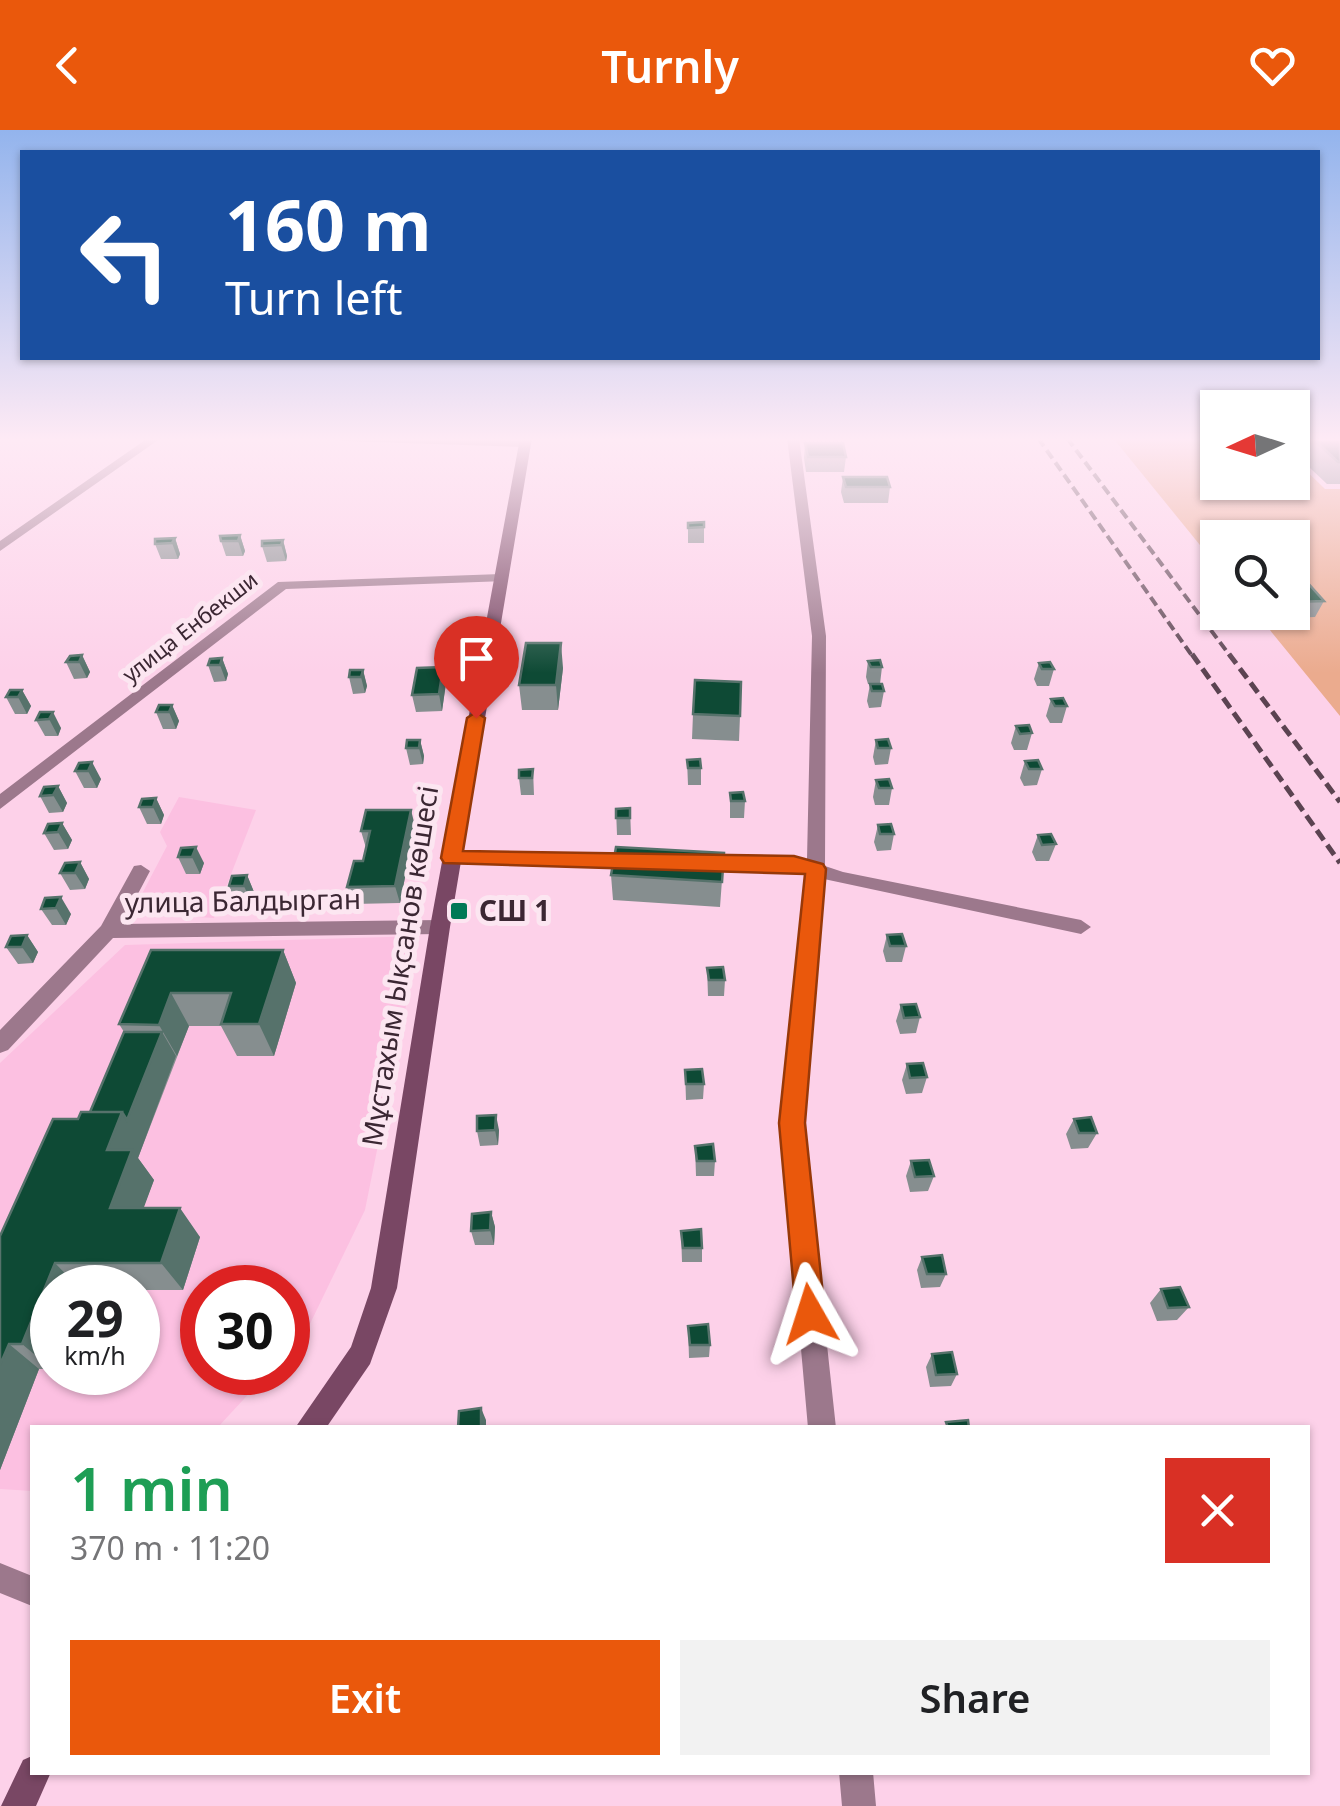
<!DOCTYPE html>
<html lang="en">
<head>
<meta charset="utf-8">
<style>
  body { margin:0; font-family:"Noto Sans",sans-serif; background:#f2f2f2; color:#202124; height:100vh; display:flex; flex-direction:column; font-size:38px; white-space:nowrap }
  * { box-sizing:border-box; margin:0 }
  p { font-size:32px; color:#757577 }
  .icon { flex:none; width:55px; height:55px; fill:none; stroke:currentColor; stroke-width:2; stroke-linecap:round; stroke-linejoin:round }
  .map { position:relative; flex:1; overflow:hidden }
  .panel { position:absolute; left:30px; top:1295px; width:1280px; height:350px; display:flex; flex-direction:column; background:#fff; border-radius:0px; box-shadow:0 2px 8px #0004 }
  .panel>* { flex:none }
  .banner { position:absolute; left:20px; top:20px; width:1300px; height:210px; border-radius:0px; box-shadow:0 2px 8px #0004; background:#1a4fa0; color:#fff; overflow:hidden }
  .needle { width:65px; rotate:266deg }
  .buttons { position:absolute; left:1200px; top:260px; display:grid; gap:20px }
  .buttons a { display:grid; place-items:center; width:110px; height:110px; border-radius:0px; background:#fff; box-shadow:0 2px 8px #0004; font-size:50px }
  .speed { position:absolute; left:30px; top:1135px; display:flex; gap:20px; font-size:50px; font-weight:700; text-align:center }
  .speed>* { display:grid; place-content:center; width:130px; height:130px; border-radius:50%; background:#fff; box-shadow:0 2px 8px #0004; line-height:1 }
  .speed small { font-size:25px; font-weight:400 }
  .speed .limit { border:15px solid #d22; background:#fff; color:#111 }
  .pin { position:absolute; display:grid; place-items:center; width:85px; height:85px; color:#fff; margin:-102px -42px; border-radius:50% 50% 50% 0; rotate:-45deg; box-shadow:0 0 10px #0007 }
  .pin .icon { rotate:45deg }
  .me { position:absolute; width:110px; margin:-55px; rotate:354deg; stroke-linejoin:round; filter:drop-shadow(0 0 8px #0008) }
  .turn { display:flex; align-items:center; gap:35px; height:210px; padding:0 40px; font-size:45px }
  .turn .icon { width:130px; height:130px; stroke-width:2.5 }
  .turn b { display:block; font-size:70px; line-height:85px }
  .round { display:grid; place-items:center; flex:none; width:105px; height:105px; border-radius:0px; background:#f2f2f2 }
  .head { display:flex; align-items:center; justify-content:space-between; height:170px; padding:0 40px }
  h1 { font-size:60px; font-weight:600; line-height:75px; color:#1e9e55 }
  .primary-button { display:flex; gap:20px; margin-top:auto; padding:20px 40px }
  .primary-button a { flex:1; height:115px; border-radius:0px; background:#ea580c; color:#fff; font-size:40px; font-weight:600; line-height:115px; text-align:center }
  .primary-button a+a { background:#f2f2f2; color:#202124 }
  header { display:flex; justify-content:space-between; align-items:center; height:130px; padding:0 40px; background:#ea580c; color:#fff; font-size:45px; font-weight:600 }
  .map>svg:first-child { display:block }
  .built { fill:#fcc0e1; fill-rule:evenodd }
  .green { fill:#ebab8e }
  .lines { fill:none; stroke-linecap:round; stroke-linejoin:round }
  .street { fill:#9c788c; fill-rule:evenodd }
  .secondary { fill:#794764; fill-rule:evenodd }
  .rail-far1 { stroke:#5b4351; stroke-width:4; stroke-dasharray:10 5; stroke-linecap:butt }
  .rail { stroke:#5b4351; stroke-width:5; stroke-dasharray:12 6; stroke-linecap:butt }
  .wall { fill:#868e8f }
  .shaded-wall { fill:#56726b }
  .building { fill:#0e4a35; stroke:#56726b; stroke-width:2.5 }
  .route { fill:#ea580c; stroke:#983908; stroke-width:2.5 }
  .poi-dot { fill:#007956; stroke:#fce6f1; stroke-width:4 }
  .labels { text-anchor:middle; stroke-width:10; stroke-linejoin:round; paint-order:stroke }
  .far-street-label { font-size:22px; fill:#3b2733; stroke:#fce6f1 }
  .street-label { font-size:28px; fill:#3b2733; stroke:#fce6f1 }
  .poi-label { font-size:28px; font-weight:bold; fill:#3b2733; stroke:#fce6f1; text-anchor:start }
</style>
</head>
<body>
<header><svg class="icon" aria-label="back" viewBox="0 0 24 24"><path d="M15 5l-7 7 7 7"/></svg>Turnly<svg class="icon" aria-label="heart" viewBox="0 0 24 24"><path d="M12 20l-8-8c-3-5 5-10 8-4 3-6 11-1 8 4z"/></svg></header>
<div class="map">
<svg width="1340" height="1676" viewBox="0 0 1340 1676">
  <rect width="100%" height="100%" fill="#fdd1e9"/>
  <path class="built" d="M179,667L256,680L214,788L132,783L167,716L160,702Z
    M420,806L365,1080L308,1198L288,1221V1158H202V1242L268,1243L218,1297L32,1298V1361L0,1359V933L125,815ZM52,1158H138V1242H52Z"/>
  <path class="green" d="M1113,308H1217L1218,352H1292L1293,328L1325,359H1340V586L1256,483L1292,482V408H1218L1217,436Z"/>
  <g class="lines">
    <path class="street" d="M148,308H161L0,421V411Z
      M337,308L525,311L531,314L525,317L342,311Z
      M787,308H799L826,506L825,736L843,742L1081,790L1091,797L1081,804L824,749L803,993L836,1298H808L781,993L806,743L699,738L690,732L699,726L807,729L812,506Z
      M501,444L506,445V451L286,459L0,679V664L278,452Z
      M452,722L640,725L649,731L640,737L452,734L443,728Z
      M141,735L150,741L122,794L440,790L450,797L440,804L113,808L8,920L0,923V900L101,796L134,736Z
      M0,1433L32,1446V1476L0,1463Z
      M839,1642H873L876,1676H842Z"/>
    <path class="secondary" d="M520,308H532L450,797L397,1158L370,1234L326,1298H295L351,1217L371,1158L430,797Z
      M32,1626V1642H51L36,1676H1L23,1630Z"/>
    <path class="rail-far1" d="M1038,308L1193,527
      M1067,308L1231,527"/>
    <path class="rail" d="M1192,524L1340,733
      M1229,524L1340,672"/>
  </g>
  <path class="wall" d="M1292,308H1340V354H1327L1292,321Z
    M805,313L846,327L844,342H806L804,328Z
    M843,347L890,357L888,373H844L841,362Z
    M704,392V413H688V393Z
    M240,405L245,421L243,426H226L221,411Z
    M175,408L180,424L178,429H161L155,414Z
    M283,410L287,426L286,431L267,432L262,416Z
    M1292,451L1324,471L1315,487L1285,488L1281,482H1292Z
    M82,525L90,542L87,548L74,549L66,532Z
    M222,528L228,544L226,551L214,552L208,535Z
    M868,531L882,537L880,554L884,561L881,577L869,578L867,571L870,554H879H868L866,547Z
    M1039,533L1054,539L1049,556H1037L1034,549Z
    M443,537L446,553L442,581L416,582L412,565Z
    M563,538L558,580H522L519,555Z
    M363,540L367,556L365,563L353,564L349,547Z
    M22,560L31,576L27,584H15L6,567Z
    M1051,569L1067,576L1062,593H1050L1046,586Z
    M172,575L179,591L176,599H163L156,582Z
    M40,582L61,598L58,606H45L36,590Z
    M693,584L740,586L739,611L692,609Z
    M1016,596L1032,603L1027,620H1014L1011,613Z
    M420,610L424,626L423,634L410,635L406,618Z
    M876,610L891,618L888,634L875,635L873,627Z
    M687,630L701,638V655H688Z
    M1025,631L1042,639L1037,655L1024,656L1020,648Z
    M79,633L101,649L97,658H84L75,641Z
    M533,639L534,665H521L519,648Z
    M876,650L892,658L889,675H875L873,667Z
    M58,656L67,673L63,682L49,683L40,666Z
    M730,663L745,671L744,688H730Z
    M156,668L164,685L161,694H147L139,677Z
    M630,678L631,705H617L616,679Z
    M62,693L72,710L68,719L54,720L44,703Z
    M878,695L894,704L891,720L877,721L874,712Z
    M415,696L400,773L353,774L347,757L363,731L366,718L361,701Z
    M1038,705L1056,714L1049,731H1036L1032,722Z
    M181,718L204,733L200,744H186L178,727Z
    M724,723L720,777L613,770L611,745Z
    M80,732L89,749L85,759L70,760L60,743Z
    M247,745L254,762L251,772L236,773L229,756Z
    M45,768L71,784L66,795H52L41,779Z
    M27,805L38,822L33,833L18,834L6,817Z
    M887,805L906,816L902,832H886L883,821Z
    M151,820H283L296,853L274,926H237L221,896H189L138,1028L154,1050L143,1078L200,1107L183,1160H138V1158H52V1239H39L0,1340V1106L78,989L90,982L124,902L119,894Z
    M707,838L725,850L724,866H708Z
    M901,875L920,887L916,903L900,904L896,891Z
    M907,934L927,947L922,963L906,964L902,950Z
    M685,940L704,954L703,969L686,970Z
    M1074,989L1097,1003L1088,1018L1071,1019L1066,1004Z
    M499,1000L498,1015L480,1016L477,1001Z
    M695,1016L715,1031L714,1046H696Z
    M911,1031L934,1046L928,1061L910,1062L906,1046Z
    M491,1082L495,1097L494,1115H475L471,1101Z
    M681,1101L702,1118V1132H682Z
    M922,1127L946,1144L940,1157L921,1158L917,1140Z
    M1161,1159L1189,1177L1177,1190L1157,1191L1150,1173Z
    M688,1196L710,1215L709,1227L689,1228Z
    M932,1224L957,1244L951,1256L930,1257L926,1237Z"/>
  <path class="shaded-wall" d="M240,405L245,421L243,426L238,411Z
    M175,408L180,424L178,429L172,413Z
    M283,410L287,426L286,431L281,415Z
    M561,513L563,538L558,580L556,555Z
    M82,525L90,542L87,548L79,532Z
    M222,528L228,544L226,551L220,535Z
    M443,537L446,553L442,581L439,564Z
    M363,540L367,556L365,563L361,547Z
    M22,560L31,576L27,584L18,567Z
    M172,575L179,591L176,599L169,582Z
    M53,582L61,598L58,606L49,589Z
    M420,610L424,626L423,634L419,618Z
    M92,632L101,649L97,658L88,641Z
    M58,656L67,673L63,682L53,665Z
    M156,668L164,685L161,694L153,677Z
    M411,680L415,696L400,773L395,756Z
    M62,693L72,710L68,719L58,702Z
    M196,717L204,733L200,744L192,727Z
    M80,732L89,749L85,759L75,743Z
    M247,745L254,762L251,772L244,756Z
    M61,767L71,784L66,795L56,778Z
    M27,805L38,822L33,833L22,817Z
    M283,820L296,853L274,926L259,894Z
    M171,863L189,896L177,926L159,895Z
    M162,902L176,926L138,1028L154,1050L133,1107L110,1078L107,1020L122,982Z
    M496,985L499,1000L498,1015L495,1000Z
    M180,1078L200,1107L183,1160L161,1133Z
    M491,1082L495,1097L494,1115L490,1100Z
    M55,1133L79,1158H52V1239L22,1214Z
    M9,1214L39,1239L0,1340V1235Z
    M481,1278L486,1290V1298H481Z"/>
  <path class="building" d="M1312,308H1339L1340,310V332H1338Z
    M805,313H843L846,327H808Z
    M843,347H887L890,357H846Z
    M704,392V397L688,398V393Z
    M240,405L238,411H221L220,406Z
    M175,408L172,413L155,414V409Z
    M283,410L281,415L262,416V411Z
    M1292,451H1306L1324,471L1293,472Z
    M526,513H561L556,555H519Z
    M82,525L79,532H66L70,526Z
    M222,528L220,535H208L210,529Z
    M880,530L882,537H871L868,531Z
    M1050,532L1054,539H1042L1039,533Z
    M443,537L439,564L412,565L417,538Z
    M350,540H363L361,547H349Z
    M695,550L741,552L740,586L693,584Z
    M870,554H882L884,561H872Z
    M10,560H22L18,567H6Z
    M1063,568L1067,576H1055L1051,569Z
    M159,575H172L169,582H156Z
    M40,582H53L49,589L36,590Z
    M1029,595L1032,603L1020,604L1016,596Z
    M888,609L891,618H878L876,610Z
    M407,610H420L419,618H406Z
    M700,629L701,638H688L687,630Z
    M1038,630L1042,639H1029L1025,631Z
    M92,632L88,641H75L79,633Z
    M533,639L532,648H519V640Z
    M889,649L892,658H879L876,650Z
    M58,656L53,665L40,666L44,657Z
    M743,662L745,671H731L730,663Z
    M156,668L153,677H139L142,669Z
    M630,678V688H616V679Z
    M366,680H411L395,756L347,757L354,731H363L370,701H361Z
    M62,693L58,702L44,703L48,694Z
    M891,694L894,704H880L878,695Z
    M1051,704L1056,714L1042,715L1038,705Z
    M196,717L192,727H178L181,718Z
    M616,717L724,723L722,752L611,745Z
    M80,732L75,743H60L65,733Z
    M247,745L244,756H229L232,746Z
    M61,767L56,778L41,779L45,768Z
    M902,804L906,816H890L887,805Z
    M27,805L22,817H6L11,806Z
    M151,820H283L259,894H221L231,863H171L159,895L119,894Z
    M723,837L725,850H709L707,838Z
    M916,874L920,887L904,888L901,875Z
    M124,902H162L127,990L122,982H90Z
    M923,933L927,947L910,948L907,934Z
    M702,939L704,954H686L685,940Z
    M81,982H122L107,1020H132L110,1078H180L161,1133H55L22,1214H9L0,1235V1106L53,989H78Z
    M496,985L495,1000L477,1001V986Z
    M1091,987L1097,1003H1079L1074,989Z
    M713,1014L715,1031H697L695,1016Z
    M929,1030L934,1046L915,1047L911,1031Z
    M491,1082L490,1100L471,1101L472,1084Z
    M701,1099L702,1118H683L681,1101Z
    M942,1125L946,1144H927L922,1127Z
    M1180,1157L1189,1177L1168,1178L1161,1159Z
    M708,1194L710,1215H690L688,1196Z
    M952,1222L957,1244L936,1245L932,1224Z
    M481,1278V1298H458L459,1281Z
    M968,1290L969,1298H948L946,1292Z"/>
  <linearGradient id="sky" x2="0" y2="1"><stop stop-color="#93b4ed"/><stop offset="0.57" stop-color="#feeaf5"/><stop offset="1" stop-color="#feeaf5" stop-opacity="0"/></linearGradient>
  <rect width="1340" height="543" fill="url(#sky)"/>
  <path class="route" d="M476,582L485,588L463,721L794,726L823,734L826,739L805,993L825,1184L821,1193L810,1198L800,1193L796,1184L779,993L805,744L444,733L441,728L467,588Z"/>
  <rect class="poi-dot" x="449" y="771" width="20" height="20" rx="5"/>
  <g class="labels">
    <g class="far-street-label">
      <text transform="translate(190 497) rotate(-38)" y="8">улица Енбекши</text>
    </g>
    <g class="street-label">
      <text transform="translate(243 771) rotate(-1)" y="10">улица Балдырган</text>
      <text transform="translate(400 836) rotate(-81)" y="10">Мұстахым Ықсанов көшесі</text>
    </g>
    <g class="poi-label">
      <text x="479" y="791">СШ 1</text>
    </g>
  </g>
</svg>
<div class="buttons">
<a><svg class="needle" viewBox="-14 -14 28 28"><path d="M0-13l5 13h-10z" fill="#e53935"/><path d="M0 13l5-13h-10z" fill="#757577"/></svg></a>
<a><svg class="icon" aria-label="search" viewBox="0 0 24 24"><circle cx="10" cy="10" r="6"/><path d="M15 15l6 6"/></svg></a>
</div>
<div class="speed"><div>29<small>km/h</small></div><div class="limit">30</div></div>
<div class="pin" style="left:476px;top:588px;background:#d93025"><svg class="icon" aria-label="arrive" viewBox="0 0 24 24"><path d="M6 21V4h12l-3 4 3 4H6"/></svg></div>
<svg class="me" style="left:810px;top:1184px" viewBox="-20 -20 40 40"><path d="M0-17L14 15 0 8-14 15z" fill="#ea580c" stroke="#fff" stroke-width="4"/></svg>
<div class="banner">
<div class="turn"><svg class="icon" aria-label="left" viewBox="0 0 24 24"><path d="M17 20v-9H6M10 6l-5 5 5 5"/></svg><div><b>160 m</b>Turn left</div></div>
</div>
<section class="panel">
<div class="head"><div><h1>1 min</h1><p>370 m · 11:20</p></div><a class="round" style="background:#d93025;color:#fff"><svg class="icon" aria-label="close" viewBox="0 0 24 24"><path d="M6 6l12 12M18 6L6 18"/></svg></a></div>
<div class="primary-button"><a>Exit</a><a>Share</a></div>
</section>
</div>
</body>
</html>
